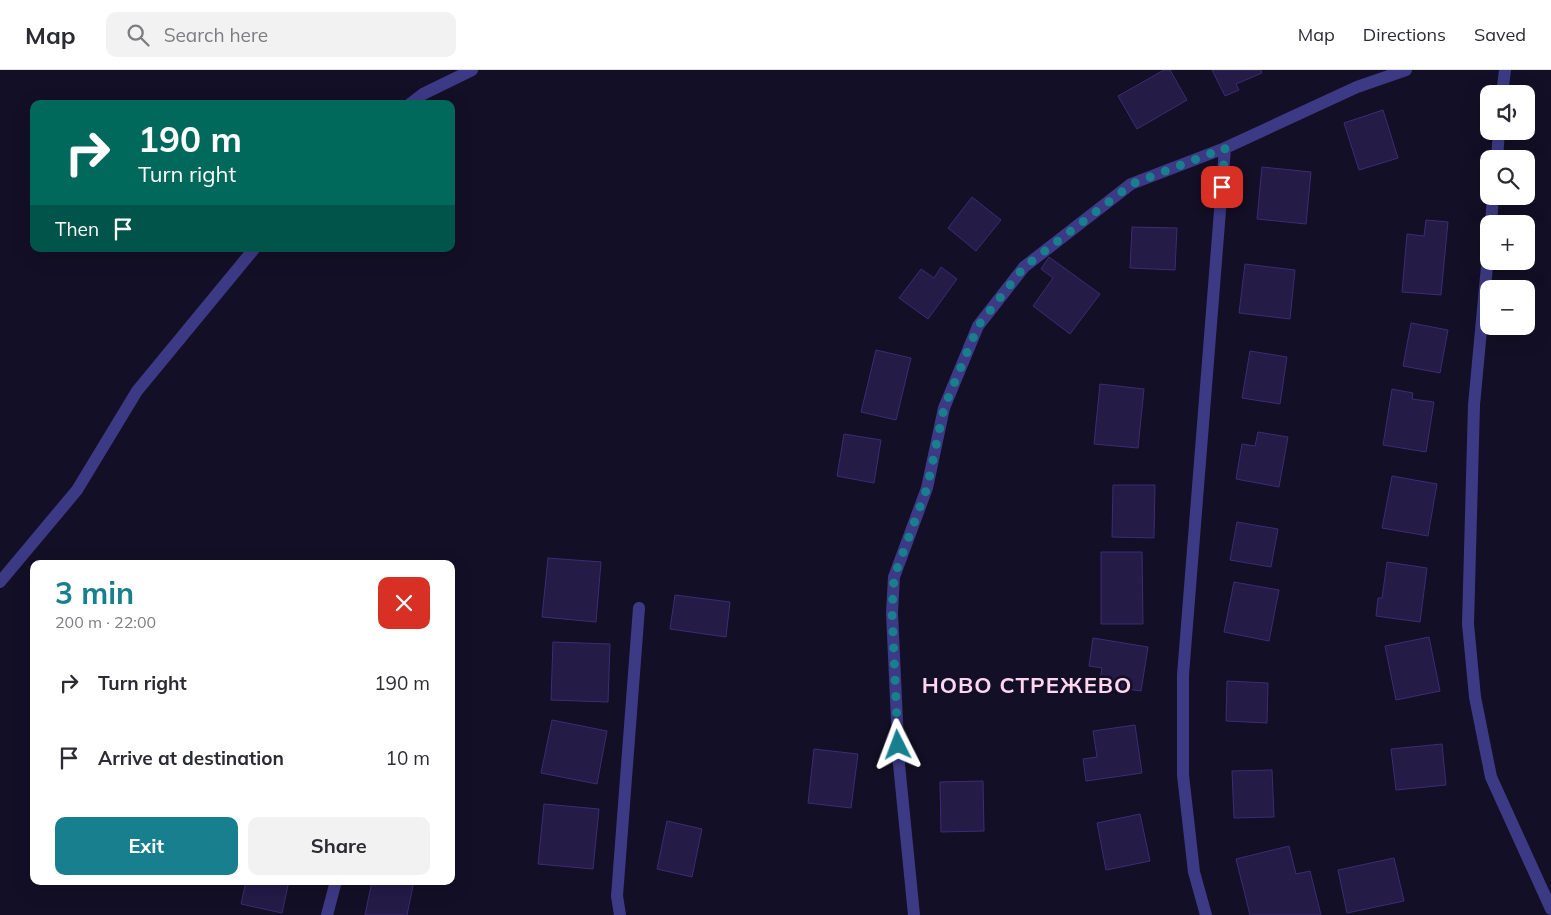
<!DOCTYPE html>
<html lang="en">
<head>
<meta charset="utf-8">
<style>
  body { margin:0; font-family:Mulish,sans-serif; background:#f2f2f3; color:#2b2b33; height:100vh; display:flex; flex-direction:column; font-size:19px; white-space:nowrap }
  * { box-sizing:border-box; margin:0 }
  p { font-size:16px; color:#7c7c81 }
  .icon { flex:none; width:28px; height:28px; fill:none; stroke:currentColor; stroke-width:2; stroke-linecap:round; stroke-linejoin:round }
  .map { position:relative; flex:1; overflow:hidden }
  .side { position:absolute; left:30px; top:490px; width:425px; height:325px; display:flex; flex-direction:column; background:#fff; border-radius:10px; box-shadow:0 5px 20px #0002 }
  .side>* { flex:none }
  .guide { position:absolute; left:30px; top:30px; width:425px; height:152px; border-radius:10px; box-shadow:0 5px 20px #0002; background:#00695c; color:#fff; overflow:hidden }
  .controls { position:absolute; left:1480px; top:15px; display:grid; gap:10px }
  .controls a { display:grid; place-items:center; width:55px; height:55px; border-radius:10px; background:#fff; box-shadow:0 5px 20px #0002; font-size:25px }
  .pin { position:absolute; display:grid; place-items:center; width:42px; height:42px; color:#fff; margin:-21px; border-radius:10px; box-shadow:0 2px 8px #0006 }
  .me { position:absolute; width:55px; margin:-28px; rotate:357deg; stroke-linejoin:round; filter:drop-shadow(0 0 4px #0008) }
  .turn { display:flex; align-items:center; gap:18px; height:105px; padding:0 25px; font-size:22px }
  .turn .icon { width:65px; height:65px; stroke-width:2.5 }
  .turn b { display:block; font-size:35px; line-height:42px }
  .then { display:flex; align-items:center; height:48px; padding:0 25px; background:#0003; gap:10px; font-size:19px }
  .round { display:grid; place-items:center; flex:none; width:52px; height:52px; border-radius:10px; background:#f2f2f3 }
  .overview { display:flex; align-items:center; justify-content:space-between; height:85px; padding:0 25px }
  h1 { font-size:30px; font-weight:700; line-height:38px; color:#187f8f }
  .primary-button { display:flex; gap:10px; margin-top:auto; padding:10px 25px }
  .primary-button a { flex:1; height:58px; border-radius:10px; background:#187f8f; color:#fff; font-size:20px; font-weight:700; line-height:58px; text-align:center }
  .primary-button a+a { background:#f2f2f3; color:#2b2b33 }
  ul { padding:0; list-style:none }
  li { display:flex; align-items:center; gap:15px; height:75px; padding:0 25px }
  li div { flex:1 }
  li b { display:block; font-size:19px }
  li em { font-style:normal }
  header { display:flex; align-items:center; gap:30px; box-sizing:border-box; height:70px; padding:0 25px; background:#fff; border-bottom:1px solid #e1e1e2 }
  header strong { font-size:24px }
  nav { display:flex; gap:28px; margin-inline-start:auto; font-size:18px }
  .search { width:350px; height:45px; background:#f2f2f3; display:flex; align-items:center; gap:12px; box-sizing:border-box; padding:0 18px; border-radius:10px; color:#7c7c81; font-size:19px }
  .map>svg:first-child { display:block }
  .building { fill:#241b47; stroke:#3b2d73 }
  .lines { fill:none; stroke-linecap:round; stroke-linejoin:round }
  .minor { stroke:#3d3a85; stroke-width:12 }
  .tertiary { stroke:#3d3a85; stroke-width:12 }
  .route { stroke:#187f8f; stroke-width:9; stroke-dasharray:0 16.2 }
  .labels { text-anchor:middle; stroke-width:5; stroke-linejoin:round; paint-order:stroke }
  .district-label { font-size:22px; font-weight:bold; letter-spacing:1px; fill:#ffd6f0; stroke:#130f26 }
</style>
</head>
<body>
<header>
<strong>Map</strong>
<div class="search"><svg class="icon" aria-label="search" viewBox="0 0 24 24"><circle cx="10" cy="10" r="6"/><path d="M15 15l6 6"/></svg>Search here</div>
<nav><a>Map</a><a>Directions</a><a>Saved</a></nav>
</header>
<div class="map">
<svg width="1551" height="845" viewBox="0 0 1551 845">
  <rect width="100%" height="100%" fill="#130f26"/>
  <path class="building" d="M1164,0H1170L1187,30L1137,59L1118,26Z
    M1212,0H1261L1262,3L1236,14L1239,20L1225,26Z
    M1383,40L1398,88L1359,100L1344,53Z
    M1262,97L1311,102L1306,154L1257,149Z
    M972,127L1001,150L976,181L948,158Z
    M1426,150L1448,152L1441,225L1402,222L1407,164L1424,166Z
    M1132,157L1177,158L1175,200L1130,198Z
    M1049,187L1100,224L1070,264L1033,236L1053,208L1041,199Z
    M1245,194L1295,200L1290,249L1239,243Z
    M941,197L957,209L928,249L899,228L921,199L934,208Z
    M1411,253L1448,260L1440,303L1403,296Z
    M876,280L911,288L896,350L861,342Z
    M1250,281L1287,287L1280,334L1242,328Z
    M1100,314L1144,319L1138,378L1094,374Z
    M1392,319L1413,323L1412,329L1434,332L1426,382L1383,375Z
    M1258,362L1288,367L1279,417L1236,409L1242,374L1255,376Z
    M844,364L881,370L874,413L837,406Z
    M1392,406L1437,414L1428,466L1382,458Z
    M1113,415H1155L1154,468L1112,467Z
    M1237,452L1278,459L1271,497L1230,490Z
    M1101,482H1142L1143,554H1101Z
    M548,488L601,492L596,552L542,547Z
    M1387,492L1427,498L1420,552L1376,546L1378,528H1382Z
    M1234,512L1279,520L1269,571L1224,562Z
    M675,525L730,532L726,567L670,559Z
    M1429,567L1440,621L1396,630L1385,576Z
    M1093,568L1148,577L1141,621L1099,615L1102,598L1089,596Z
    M553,572L610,574L608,632L551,630Z
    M1227,611L1268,613L1267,653L1226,651Z
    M552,650L607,661L597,714L541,703Z
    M1135,655L1142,703L1086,711L1083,689L1097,687L1093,661Z
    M1442,674L1446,715L1396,720L1391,679Z
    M814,679L858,684L851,738L808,733Z
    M1272,700L1274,747L1234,748L1232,701Z
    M983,711L984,761L941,762L940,712Z
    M544,734L599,739L593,799L538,794Z
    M1140,744L1150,791L1106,800L1097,753Z
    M667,751L702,759L692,807L657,799Z
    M1289,776L1296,804L1310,801L1321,845H1250L1236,789Z
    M1394,788L1404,831L1347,843L1338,800Z
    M246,811H289L282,843L241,834Z
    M372,811H414L407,845H365Z"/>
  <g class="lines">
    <path class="minor" d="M1502,24L1505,0
      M1497,89L1499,61
      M1491,154L1493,126
      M1489,175L1474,335L1468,554L1475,627L1491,707L1551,839
      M327,845L336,811
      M620,845L617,826L639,538
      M914,845L899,694L892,543L894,507L927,418L944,338L978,256L1024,197L1131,114L1225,78L1357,17L1406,0
      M1206,845L1194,802L1183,705V605L1225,78"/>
    <path class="tertiary" d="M410,34L423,24L472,0
      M0,512L77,420L137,321L254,179"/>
  </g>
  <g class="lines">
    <path class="route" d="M898,675L892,542L894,507L927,418L944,338L978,256L1024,197L1132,114L1225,78L1222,117"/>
  </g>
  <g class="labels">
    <g class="district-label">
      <text x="1027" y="623">НОВО СТРЕЖЕВО</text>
    </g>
  </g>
</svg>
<div class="controls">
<a><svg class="icon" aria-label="sound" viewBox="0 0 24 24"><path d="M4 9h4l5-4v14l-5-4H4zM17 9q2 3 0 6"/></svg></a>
<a><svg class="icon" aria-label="search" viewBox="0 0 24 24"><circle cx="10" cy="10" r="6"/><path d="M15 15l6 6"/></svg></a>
<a>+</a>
<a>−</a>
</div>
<div class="pin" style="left:1222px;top:117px;background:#d93025"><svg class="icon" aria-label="arrive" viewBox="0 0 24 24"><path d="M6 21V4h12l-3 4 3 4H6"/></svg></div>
<svg class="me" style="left:898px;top:675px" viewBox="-20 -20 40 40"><path d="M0-17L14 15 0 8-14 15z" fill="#187f8f" stroke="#fff" stroke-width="4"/></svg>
<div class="guide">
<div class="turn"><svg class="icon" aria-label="right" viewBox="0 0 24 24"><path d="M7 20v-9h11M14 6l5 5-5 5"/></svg><div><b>190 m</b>Turn right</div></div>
<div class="then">Then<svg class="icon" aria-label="arrive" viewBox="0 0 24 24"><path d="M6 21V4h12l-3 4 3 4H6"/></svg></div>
</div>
<section class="side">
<div class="overview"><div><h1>3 min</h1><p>200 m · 22:00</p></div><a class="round" style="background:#d93025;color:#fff"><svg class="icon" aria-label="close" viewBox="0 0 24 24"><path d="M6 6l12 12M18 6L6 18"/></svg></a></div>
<ul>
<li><svg class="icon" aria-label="right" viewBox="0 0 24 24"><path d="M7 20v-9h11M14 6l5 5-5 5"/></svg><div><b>Turn right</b></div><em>190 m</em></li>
<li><svg class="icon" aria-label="arrive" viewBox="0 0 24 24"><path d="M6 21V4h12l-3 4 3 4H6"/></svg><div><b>Arrive at destination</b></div><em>10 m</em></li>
</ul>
<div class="primary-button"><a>Exit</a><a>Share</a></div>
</section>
</div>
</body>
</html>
